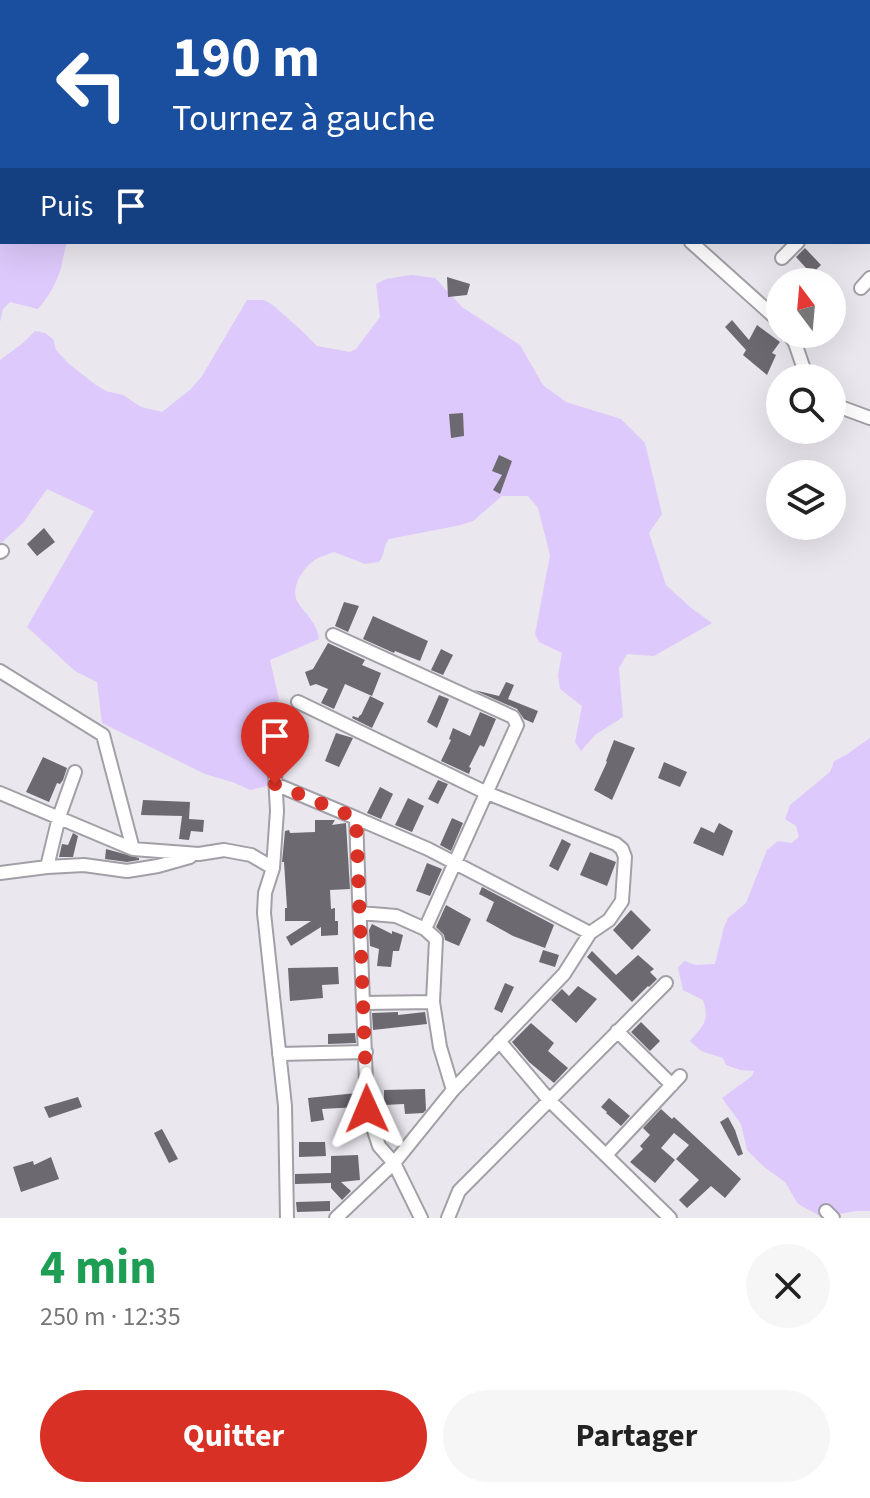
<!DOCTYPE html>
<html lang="fr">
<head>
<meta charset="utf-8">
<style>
  body { margin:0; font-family:"Source Sans 3",sans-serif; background:#f6f6f6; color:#222; height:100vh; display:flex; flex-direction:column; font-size:30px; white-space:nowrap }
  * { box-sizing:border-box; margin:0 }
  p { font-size:26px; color:#767676 }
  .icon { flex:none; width:44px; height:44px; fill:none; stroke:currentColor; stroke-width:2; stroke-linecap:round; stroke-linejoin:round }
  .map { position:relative; height:1218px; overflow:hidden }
  .side { display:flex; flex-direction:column; background:#fff; flex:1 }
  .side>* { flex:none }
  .banner { position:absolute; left:0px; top:0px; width:870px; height:244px; box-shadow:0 8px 32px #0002; background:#1a4fa0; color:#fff; overflow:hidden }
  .needle { width:52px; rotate:344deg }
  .tools { position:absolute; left:766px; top:268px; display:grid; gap:16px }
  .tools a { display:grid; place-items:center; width:80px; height:80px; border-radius:50%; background:#fff; box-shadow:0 8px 32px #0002; font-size:40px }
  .pin { position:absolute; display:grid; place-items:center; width:68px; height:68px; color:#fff; margin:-82px -34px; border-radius:50% 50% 50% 0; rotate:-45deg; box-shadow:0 0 8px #0007 }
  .pin .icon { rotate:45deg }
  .me { position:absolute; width:88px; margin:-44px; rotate:359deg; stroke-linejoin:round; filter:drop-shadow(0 0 6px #0008) }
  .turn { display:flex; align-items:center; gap:28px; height:168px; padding:0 40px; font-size:36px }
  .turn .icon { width:104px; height:104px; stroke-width:2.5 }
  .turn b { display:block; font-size:56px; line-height:68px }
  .then { display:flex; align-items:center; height:76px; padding:0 40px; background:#0003; gap:16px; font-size:30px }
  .round { display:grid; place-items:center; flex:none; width:84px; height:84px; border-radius:42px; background:#f6f6f6 }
  .headline { display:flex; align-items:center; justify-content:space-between; height:136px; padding:0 40px }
  h1 { font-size:48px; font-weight:700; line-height:60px; color:#1e9e55 }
  .button { display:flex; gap:16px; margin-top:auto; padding:16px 40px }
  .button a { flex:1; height:92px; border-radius:48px; background:#d93025; color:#fff; font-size:32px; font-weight:700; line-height:92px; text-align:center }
  .button a+a { background:#f6f6f6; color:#222 }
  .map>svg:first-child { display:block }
  .green { fill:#ddc9fb }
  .building { fill:#6c6971 }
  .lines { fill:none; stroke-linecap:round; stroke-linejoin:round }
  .minor-casing { stroke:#a29fa6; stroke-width:16 }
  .minor { stroke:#fff; stroke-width:12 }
  .route { stroke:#d93025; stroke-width:14; stroke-dasharray:0 25.2 }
</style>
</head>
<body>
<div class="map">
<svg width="870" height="1218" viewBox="0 0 870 1218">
  <rect width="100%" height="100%" fill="#eae7ef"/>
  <path class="green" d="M2,208V242H68C64,250 63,259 61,268C56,284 49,296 38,309L10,302L3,309L0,322V209Z
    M411,275L435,278L462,307L520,345L543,385L566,402L621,419L645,443L662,514L649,533L666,585L690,607L712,623L654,656L627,654L619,668L623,717L595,735L581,751L575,742L582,706L560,689L558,675L562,653L539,642L535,634L550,555L538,508L528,496H502L473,521L461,525L389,539C383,546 385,555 379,562L365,564L334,552C327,555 317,557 312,562C301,571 291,588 297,601C305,614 317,622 319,639L270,660L279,699L270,713L278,716L282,721L280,733L286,753L273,774L272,785L250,790L235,783L205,774L102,723L97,682L75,671L27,627L94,511L47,489L23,523L0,544V360L23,343L35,331L45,333L53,339L56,350L69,364L96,385L106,391L123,395L141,407L162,412L191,389L202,376L247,300H264L274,306L301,330L317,346L350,352L356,349L380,317L376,284L386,279Z
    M870,738V1211H856L822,1217L798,1204L785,1182L763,1166L747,1150L741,1124L722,1098L752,1076L754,1071L740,1070L726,1065L723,1058L701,1051L690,1041C703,1025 710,1022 703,1000L683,990L678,968L684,961L696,965L715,964L724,927L728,918L746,903L767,850L778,841L791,843L799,837L796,826L785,819L790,805L830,772L834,761L846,755Z"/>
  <path class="building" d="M805,248L821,265L803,282H795L806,268L796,257Z
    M447,277L470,284L467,295L448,297Z
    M732,320L749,340L757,325L780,342L772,353L776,355L767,375L743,355L746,350L725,327Z
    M463,413L464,436L451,438L449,414Z
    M499,455L512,461L500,494L493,490L502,475L492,471Z
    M44,528L55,542L37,556L27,544Z
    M344,602L359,606L348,632L335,626Z
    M373,616L428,641L420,661L395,651L394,653L363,639Z
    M328,643L365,660L362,665L381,673L372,696L345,684L334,709L321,703L328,689L316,684L310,686L305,672L313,669Z
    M441,649L453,655L443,675L431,670Z
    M506,682L514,685L508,699L538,711L533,723L524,719L517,709L474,690L499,696Z
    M439,695L449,699L437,728L427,722Z
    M370,696L384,703L372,728L352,718L353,716L358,718L360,715H361Z
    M480,712L496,719L484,747L480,745L469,767L471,768L469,774L441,761L451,740L449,739L453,728L470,736Z
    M336,733L353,738L339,767L325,761Z
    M614,740L635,748L612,800L594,790L607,762L606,761Z
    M43,757L67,768L63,780L60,784L57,783L49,802L26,792Z
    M664,762L687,772L680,787L658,778Z
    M438,780L448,784L438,804L428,799Z
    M380,787L393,794L381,819L367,813Z
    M408,798L424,806L412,832L395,825Z
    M143,800L190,802L189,819L204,820L203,832L191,831L189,840L179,839L182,816L141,815Z
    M452,818L463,823L451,851L440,845Z
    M315,820H335L332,825L346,823L350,889L330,890L331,909L335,908V921H338V935L321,936V927L291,946L286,937L311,921H285V908H287L284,862H282L285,831L289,830L290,833L315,832Z
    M719,823L733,831L723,856L693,843L701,827L714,833Z
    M73,833L78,836L73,857H59L62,844L68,845Z
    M562,839L571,844L558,871L549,866Z
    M106,849L139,858V860L127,862L105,859Z
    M590,852L616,862L607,886L580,875Z
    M427,863L442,869L430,896L416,891Z
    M482,887L554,925L545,948L513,936L486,921L494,902L479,894Z
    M446,905L471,919L459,946L445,940L444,935L436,927Z
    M631,910L651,930L632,950L613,930Z
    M372,924L392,934V931L403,935L399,951H393L391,967L377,966L379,949L370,946L369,930Z
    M543,950L559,955L555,967L539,962Z
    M592,951L616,975L638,955L654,969L650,972L657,979L649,987L648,986L632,1002L587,957Z
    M338,967L339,984L322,985L323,998L290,1001L288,968Z
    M505,983L514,987L502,1013L494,1009Z
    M578,986L597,999L576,1023L551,1000L562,989L569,996Z
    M398,1012V1015L425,1012L427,1024L373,1030L372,1013Z
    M641,1022L660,1041L650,1051L631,1032Z
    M531,1023L554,1043L548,1051L568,1068L554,1083L529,1062L512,1042Z
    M355,1033L356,1043L328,1044V1034Z
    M425,1089L426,1110L423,1113L405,1114L404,1104L384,1105V1090Z
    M357,1093L358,1107L322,1109L324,1120L311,1122L308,1098Z
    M78,1097L82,1107L49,1118L44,1107Z
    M609,1098L630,1116L621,1126L606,1113L607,1112L601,1107Z
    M661,1109L672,1119L674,1117L741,1179L725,1198L711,1186L687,1208L679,1200L699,1180L676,1159L689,1145L674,1133L661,1148L675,1160L655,1183L630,1162L643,1149L640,1146L650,1135L643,1128Z
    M728,1117L735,1130L743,1154L738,1156L720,1122Z
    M162,1129L178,1159L169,1163L154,1133Z
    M299,1142H325L326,1156L299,1157Z
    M358,1155L360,1180L341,1182L351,1191L342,1200L331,1188V1183L295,1184V1174L331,1173V1156Z
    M51,1157L59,1179L21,1192L13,1167L33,1161L34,1165Z
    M330,1201V1211L297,1212L296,1202Z"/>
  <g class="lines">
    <defs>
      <path id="minor" d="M818,0L820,2
        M455,2L457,0
        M868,20L870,19
        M868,54L870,56
        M868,172L870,170
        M691,242L780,322
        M782,258L798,242
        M861,288L870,278
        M789,334L795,343L807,378
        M832,404L870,418
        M0,552L2,551
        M333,635L513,717L517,725L425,929L396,916L360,913
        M0,671L103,735L133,849
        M298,702L487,793L616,844L622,849L625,857L622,901L609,920L590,933
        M273,739L277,811L273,868L265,893L264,913L285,1106L287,1218
        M275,784L356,818
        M0,793L133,849L199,854L224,850L251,855L273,868
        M47,867L59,817L75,772
        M0,873L47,867L84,865L127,871L158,866L190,857
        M425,929L436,939L433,1002L440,1047L453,1090
        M363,1003L433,1002
        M617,1031L672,1085
        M499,1041L549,1100L670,1218
        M279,1054L366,1052
        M606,1155L680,1076
        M826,1211L833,1218
        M336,1218L394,1163L453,1090L564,974L590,933L428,849L356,818L367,1109L379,1146L394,1163L421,1218
        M448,1218L459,1191L666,983"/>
    </defs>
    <use href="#minor" class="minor-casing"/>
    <use href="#minor" class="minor"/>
  </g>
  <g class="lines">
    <path class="route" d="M275,784L356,818L367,1109"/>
  </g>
</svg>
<div class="tools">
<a><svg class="needle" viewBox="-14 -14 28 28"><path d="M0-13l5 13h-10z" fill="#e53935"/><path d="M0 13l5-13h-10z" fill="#767676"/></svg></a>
<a><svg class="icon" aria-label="search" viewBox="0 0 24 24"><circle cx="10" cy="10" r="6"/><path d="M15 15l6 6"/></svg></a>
<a><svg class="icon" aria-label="layers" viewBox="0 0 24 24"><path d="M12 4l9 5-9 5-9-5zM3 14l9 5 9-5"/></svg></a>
</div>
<div class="pin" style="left:275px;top:784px;background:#d93025"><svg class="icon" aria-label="arrive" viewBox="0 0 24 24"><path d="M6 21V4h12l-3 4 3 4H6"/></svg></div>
<svg class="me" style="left:367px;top:1109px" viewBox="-20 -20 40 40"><path d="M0-17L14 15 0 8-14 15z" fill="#d93025" stroke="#fff" stroke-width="4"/></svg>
<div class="banner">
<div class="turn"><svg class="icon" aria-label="left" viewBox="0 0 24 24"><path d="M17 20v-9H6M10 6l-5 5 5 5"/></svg><div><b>190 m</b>Tournez à gauche</div></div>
<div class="then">Puis<svg class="icon" aria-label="arrive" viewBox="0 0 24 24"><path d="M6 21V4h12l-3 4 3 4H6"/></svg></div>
</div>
</div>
<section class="side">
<div class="headline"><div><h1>4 min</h1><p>250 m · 12:35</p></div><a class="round"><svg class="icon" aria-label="close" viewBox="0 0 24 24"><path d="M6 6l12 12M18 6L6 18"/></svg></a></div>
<div class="button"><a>Quitter</a><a>Partager</a></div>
</section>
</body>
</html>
